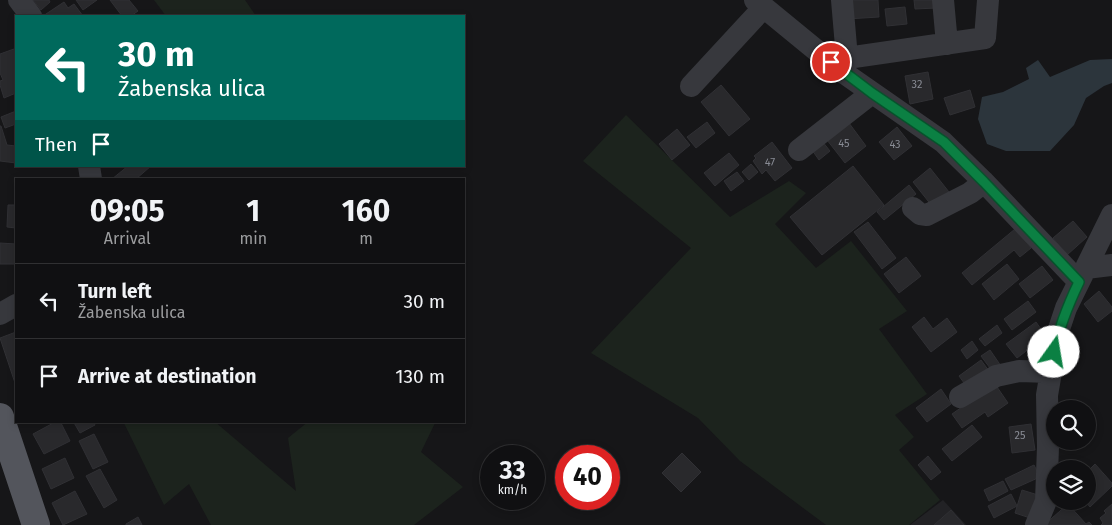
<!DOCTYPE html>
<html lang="en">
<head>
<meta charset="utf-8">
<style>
  body { margin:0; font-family:"Fira Sans",sans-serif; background:#1e1e20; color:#f1f3f6; height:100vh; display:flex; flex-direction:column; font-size:19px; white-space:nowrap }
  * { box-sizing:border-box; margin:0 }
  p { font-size:16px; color:#9c9d9f }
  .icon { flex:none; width:28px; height:28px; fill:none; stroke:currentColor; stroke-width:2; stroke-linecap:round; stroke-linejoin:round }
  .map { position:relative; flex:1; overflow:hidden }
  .side { position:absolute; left:15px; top:178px; width:450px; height:245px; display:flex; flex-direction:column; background:#101012; border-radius:0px; box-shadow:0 2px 8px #0003,0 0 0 1px #303032 }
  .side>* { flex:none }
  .top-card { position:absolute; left:15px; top:15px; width:450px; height:152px; border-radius:0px; box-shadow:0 2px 8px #0003,0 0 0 1px #303032; background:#00695c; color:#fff; overflow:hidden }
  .controls { position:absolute; left:1046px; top:400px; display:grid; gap:10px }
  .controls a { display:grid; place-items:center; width:50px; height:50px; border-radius:50%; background:#101012; box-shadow:0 2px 8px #0003,0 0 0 1px #303032; font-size:25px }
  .speed { position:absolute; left:480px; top:445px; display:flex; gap:10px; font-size:25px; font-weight:700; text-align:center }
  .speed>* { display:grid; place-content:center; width:65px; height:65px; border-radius:50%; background:#101012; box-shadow:0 2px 8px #0003,0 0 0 1px #303032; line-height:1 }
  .speed small { font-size:12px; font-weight:400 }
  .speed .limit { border:8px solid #d22; background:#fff; color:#111 }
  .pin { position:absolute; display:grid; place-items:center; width:42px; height:42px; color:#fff; margin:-21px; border:2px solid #fff; border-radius:50%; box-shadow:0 1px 5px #0007 }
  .me { position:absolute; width:55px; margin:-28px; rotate:13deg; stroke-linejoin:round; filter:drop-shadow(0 0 4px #0008) }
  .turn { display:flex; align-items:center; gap:18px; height:105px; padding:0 20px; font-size:22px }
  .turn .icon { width:65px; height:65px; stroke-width:2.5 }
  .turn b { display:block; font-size:35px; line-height:42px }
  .then { display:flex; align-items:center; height:48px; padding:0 20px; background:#0003; gap:10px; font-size:19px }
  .eta { display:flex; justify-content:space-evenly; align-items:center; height:85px; text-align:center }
  .eta b { font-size:30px; font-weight:700; line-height:35px }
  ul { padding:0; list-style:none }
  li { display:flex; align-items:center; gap:15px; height:75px; padding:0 20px; border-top:1px solid #303032 }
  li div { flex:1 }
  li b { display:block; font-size:19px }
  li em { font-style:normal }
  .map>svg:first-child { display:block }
  .built { fill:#222225 }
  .green { fill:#1c231d }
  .water { fill:#2c353c }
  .building { fill:#29292c; stroke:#303034 }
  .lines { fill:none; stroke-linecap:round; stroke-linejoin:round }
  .minor { stroke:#37383d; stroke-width:22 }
  .major { stroke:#53555c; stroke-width:28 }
  .route-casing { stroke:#07532c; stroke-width:12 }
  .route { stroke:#0b8043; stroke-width:9 }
  .labels { text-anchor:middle; stroke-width:5; stroke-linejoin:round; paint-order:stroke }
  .number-label { font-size:11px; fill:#888b94 }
</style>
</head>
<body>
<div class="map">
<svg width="1112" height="525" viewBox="0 0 1112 525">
  <rect width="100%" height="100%" fill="#161618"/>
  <path class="built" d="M943,500L966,525H910Z"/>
  <path class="green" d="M154,0H245L256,16H166Z
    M626,115L730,217L789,181L806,193L775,224L816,268L851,241L907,311L879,329L927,394L895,415L914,437L899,450L940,500L909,525H826L740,461L698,418L591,353L691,248L583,161Z
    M123,421H214L296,491L288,438L309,421H436L421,452L463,487L414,525H211L189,484L164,505Z"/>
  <path class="water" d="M1112,59V83L1104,86L1086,98L1074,125L1050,151H1006L987,144L978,119L982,97L1003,92L1029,79L1026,68L1038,60L1050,77L1090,60Z"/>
  <path class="building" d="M33,0H49L50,2L41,10Z
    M76,0H97L83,10Z
    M110,0H129L138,11L131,16H122Z
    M846,0H878L879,17L847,19Z
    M914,0H936V8L915,9Z
    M64,2L68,8L74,4L83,16H43Z
    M905,7L907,24L887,26L885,9Z
    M14,49L16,56V93L4,98L0,85V81L3,80L0,73V54Z
    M928,72L933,99L910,104L905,76Z
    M721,85L750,119L729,136L701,102Z
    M970,90L975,107L950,115L944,98Z
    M16,111V124L5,128L1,117Z
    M707,122L715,133L696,148L687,137Z
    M849,123L866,146L845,163L827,140Z
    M0,126H1L7,145L16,146V163L0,161Z
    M897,127L912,146L894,160L879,142Z
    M677,129L690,145L672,160L659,144Z
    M822,141L830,151L819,160L812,150Z
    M772,142L792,168L775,181L766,170L762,174L753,161L756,158L754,156Z
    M729,153L739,165L715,186L704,173Z
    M751,164L758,172L749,180L742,172Z
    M128,166H151L136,179H112Z
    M853,166L884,205L822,255L790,217Z
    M930,168L949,192L932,206L913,182Z
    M737,172L744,181L731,191L724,181Z
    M909,185L916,194L884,220L877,212Z
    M8,205H16V228L7,227Z
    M1073,221L1087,237L1067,255L1053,238Z
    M868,222L896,258L882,269L854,232Z
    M1015,229L1031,248L1020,257L1014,250L972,285L962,273Z
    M0,243L16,244V264H0Z
    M906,257L921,276L899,293L884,274Z
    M1007,264L1019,279L994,300L982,284Z
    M1042,266L1053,280L1030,298L1019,284Z
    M1099,291L1112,307V311L1098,322L1084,304Z
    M1028,301L1036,312L1012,330L1004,319Z
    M924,317L933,329L947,318L957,332L931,352L912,327Z
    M1036,322L1046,336L1017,358L1006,344Z
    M997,325L1002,333L985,346L979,339Z
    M16,332V383H15L0,338Z
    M972,341L978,350L967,359L961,350Z
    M990,350L1001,366L993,372L981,356Z
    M981,360L989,371L967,387L959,376Z
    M995,384L1008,403L988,417L985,412L962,428L952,414Z
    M941,389L951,404L927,422L916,408Z
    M57,421H60L70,441L44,454L33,434Z
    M73,421H93L95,425L80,433Z
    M1031,424L1035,450L1012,453L1009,427Z
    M972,425L982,437L952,461L942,449Z
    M94,434L108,462L93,469L79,441Z
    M682,453L701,472L681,492L662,473Z
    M928,456L941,472L931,480L918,465Z
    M65,458L74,478L51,489L42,469Z
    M1095,464L1112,483V486L1090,507L1085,501H1088V471Z
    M1034,465L1040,477L1011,490L1005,479Z
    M100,469L117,500L104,508L86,476Z
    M1003,481L1008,491L989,501L984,490Z
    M1022,490L1038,495L1030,518L1015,513Z
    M75,491L87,514L63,525L52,503Z
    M1011,494L1017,506L994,518L988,506Z
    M1068,504L1086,524L1089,522L1092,525H1044Z
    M1112,504V525H1101L1103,523L1100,518L1106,513L1104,511Z
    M951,510L964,525H934Z
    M138,517L142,525H126V524Z"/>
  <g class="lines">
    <path class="minor" d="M19,0L31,16
      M755,0L844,73L943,142L984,182L1079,282
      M842,0L847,58L844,73
      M943,0L947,44
      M847,58L985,38L988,0
      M691,86L764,7
      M799,150L872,93
      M89,166L91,179
      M913,208L920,214L927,215L970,193L984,182
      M1086,268L1112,265
      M0,314L16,305
      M960,397L996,376L1019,371L1050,372
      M1036,525L1046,501L1048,447L1047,395L1058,332L1066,308L1112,215"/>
    <path class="major" d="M0,417L36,525"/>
  </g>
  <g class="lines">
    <defs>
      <path id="route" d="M831,62L872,93L944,142L984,182L1079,282C1068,305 1059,327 1054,352"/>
    </defs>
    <use href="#route" class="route-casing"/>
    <use href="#route" class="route"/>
  </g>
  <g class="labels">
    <g class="number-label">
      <text x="917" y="88">32</text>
      <text x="844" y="147">45</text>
      <text x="895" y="148">43</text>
      <text x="770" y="166">47</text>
      <text x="1020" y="439">25</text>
    </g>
  </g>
</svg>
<div class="controls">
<a><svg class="icon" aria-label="search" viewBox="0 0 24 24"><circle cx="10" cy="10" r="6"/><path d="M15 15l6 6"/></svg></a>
<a><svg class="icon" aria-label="layers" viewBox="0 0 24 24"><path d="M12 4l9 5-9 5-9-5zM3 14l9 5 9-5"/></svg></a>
</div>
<div class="speed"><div>33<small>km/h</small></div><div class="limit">40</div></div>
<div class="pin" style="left:831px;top:62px;background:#d93025"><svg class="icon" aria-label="arrive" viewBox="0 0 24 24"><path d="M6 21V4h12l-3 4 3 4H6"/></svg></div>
<svg class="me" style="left:1054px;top:352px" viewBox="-20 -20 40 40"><circle r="19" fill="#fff"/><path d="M0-13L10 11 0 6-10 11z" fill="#0b8043"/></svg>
<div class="top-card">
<div class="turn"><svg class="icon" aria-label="left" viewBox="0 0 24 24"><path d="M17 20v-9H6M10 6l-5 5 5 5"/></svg><div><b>30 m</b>Žabenska ulica</div></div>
<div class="then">Then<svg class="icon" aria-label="arrive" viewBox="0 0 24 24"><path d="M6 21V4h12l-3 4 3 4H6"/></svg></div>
</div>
<section class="side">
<div class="eta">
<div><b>09:05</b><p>Arrival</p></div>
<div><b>1</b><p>min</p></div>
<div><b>160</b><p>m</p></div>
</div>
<ul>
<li><svg class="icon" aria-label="left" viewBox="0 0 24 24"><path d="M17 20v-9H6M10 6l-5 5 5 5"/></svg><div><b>Turn left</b><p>Žabenska ulica</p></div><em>30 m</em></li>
<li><svg class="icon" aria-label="arrive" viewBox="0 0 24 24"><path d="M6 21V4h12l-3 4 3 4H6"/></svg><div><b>Arrive at destination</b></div><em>130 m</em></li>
</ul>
</section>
</div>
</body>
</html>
